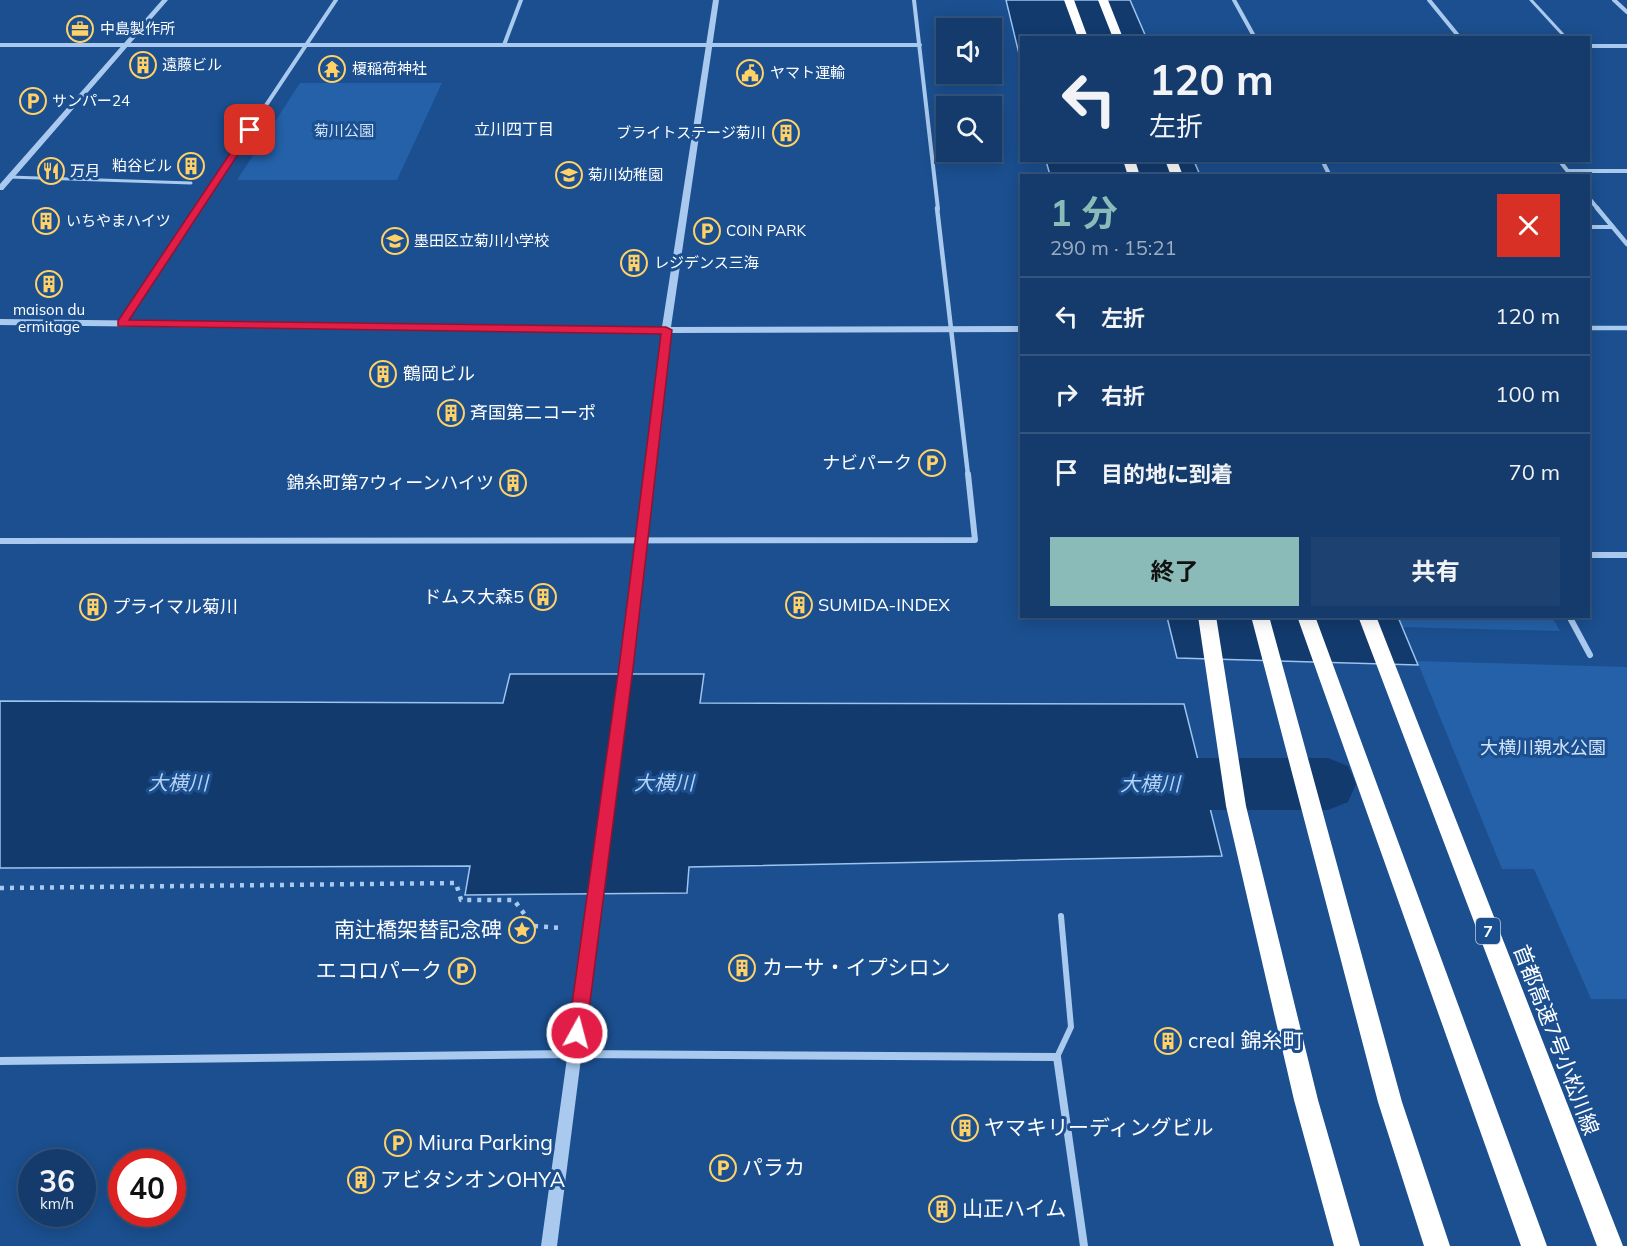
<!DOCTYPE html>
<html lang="ja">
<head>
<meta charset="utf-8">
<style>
  body { margin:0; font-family:Mulish,"Noto Sans JP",sans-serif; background:#1d4271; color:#f1f3f6; height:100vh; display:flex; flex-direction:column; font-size:22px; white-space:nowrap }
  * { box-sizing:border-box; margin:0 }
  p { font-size:20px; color:#9dadc1 }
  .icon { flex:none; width:33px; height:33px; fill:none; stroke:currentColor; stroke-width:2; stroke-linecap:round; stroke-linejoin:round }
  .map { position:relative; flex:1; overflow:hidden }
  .side { position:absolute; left:1020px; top:174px; width:570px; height:444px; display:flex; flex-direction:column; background:#143b6b; border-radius:0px; box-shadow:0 3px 15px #0003,0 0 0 2px #33557e }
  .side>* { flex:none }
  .guide { position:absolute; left:1020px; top:36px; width:570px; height:126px; border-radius:0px; box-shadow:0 3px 15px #0003,0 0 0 2px #33557e; background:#143b6b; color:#f1f3f6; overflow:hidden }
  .buttons { position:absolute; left:936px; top:18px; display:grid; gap:12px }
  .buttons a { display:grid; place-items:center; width:66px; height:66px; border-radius:0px; background:#143b6b; box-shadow:0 3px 15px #0003,0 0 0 2px #33557e; font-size:30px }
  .speed { position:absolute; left:18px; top:1149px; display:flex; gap:12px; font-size:30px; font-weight:700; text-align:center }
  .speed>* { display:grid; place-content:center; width:78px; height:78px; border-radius:50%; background:#143b6b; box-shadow:0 3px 15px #0003,0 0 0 2px #33557e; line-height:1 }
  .speed small { font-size:15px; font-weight:400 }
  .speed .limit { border:9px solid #d22; background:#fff; color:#111 }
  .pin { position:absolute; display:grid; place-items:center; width:51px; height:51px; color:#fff; margin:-26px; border-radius:12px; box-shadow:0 3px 9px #0006 }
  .me { position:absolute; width:66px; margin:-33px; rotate:7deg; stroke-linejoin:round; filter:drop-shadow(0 0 4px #0008) }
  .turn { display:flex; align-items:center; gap:21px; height:126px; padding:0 30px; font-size:27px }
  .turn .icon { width:78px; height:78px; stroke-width:2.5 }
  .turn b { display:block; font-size:42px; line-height:51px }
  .round { display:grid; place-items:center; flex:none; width:63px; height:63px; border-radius:0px; background:#1d4271 }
  .headline { display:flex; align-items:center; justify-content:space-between; height:102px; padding:0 30px }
  h1 { font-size:36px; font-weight:700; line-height:45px; color:#8bbbb9 }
  .action { display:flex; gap:12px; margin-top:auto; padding:12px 30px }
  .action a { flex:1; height:69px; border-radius:0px; background:#8bbbb9; color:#111; font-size:24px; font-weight:700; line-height:69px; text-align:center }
  .action a+a { background:#1d4271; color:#f1f3f6 }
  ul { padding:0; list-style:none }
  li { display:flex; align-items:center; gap:18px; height:78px; padding:0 30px; border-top:2px solid #33557e }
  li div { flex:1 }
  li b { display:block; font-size:22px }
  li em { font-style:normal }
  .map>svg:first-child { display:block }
  .green { fill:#2461a8 }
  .water { fill:#123a6d; stroke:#9cc4f0; stroke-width:1.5 }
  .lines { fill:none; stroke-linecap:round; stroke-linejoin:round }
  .canal { fill:#123a6d; fill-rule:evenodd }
  .path { stroke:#a9c9ee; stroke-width:4.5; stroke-dasharray:4 6; stroke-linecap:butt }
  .service-far2 { stroke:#a9c9ee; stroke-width:3 }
  .service-far1 { stroke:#a9c9ee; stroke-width:4 }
  .service { stroke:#a9c9ee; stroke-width:6 }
  .minor-far3 { stroke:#a9c9ee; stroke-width:4 }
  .minor-far2 { stroke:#a9c9ee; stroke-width:4.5 }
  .minor-far1 { stroke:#a9c9ee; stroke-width:6 }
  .minor { stroke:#a9c9ee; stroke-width:8 }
  .tertiary { fill:#a9c9ee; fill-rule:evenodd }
  .motorway { fill:#fff; fill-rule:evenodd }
  .route { fill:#e11d48; stroke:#92132f; stroke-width:1.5 }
  .labels { text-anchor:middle; stroke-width:6; stroke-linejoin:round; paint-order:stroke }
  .far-poi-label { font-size:15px; fill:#fff; stroke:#1b4f8f; text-anchor:start }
  .far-park-label { font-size:15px; fill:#cfe3fa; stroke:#1b4f8f }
  .far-neighbourhood-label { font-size:16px; fill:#fff; stroke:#1b4f8f }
  .shield { fill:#1b4f8f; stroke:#bbcadd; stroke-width:1.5 }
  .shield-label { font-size:16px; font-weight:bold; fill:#fff }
  .poi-label { font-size:18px; fill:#fff; stroke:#1b4f8f; text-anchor:start }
  .park-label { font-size:18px; fill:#cfe3fa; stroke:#1b4f8f }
  .water-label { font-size:20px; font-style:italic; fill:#b5d3f5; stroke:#1b4f8f }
  .near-poi-label { font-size:21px; fill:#fff; stroke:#1b4f8f; text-anchor:start }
  .near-street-label { font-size:21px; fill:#fff; stroke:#1b4f8f }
</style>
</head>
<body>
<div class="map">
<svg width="1627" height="1246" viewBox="0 0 1627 1246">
  <rect width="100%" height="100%" fill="#1b4f8f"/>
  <path class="green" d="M300,83H442L397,180H237Z
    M1398,617H1552L1560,631L1402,627Z
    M1417,661L1627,667V999H1591L1534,869H1502Z"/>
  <path class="water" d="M1006,0H1130L1146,37L1022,38L1021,62Z
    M1046,161H1194L1200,175H1050Z
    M1167,617H1398L1418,665L1177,658Z
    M510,674H704L700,703L1184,704L1222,856L689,867L687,893L465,895L470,866L0,868V701L503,703Z"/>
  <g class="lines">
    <path class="canal" d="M1134,758H1328L1348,766L1356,784L1348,802L1328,810H1134L1114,802L1106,784L1114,766Z"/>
    <path class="path" d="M0,888L456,883L461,900H514L533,926L561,928"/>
    <path class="service-far2" d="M1531,0L1566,38
      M9,177L191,183"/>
    <path class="service-far1" d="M1588,227H1613"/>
    <path class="service" d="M1057,1057L1071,1027L1061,916"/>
    <path class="minor-far3" d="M914,0L938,209
      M1234,0L1255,38
      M1429,0L1460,38
      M1614,0L1627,12
      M0,45H920
      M504,45L521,0
      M1588,46H1627
      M1322,160L1330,176
      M1559,160L1570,174
      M1568,171H1627
      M1588,197L1598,209
      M197,209L336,0"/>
    <path class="minor-far2" d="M937,208L968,475
      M1597,208L1627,244
      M121,323L198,208
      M1588,328H1627"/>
    <path class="minor-far1" d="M0,541L975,540L968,474
      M1588,555H1627
      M1569,616L1590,655"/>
    <path class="minor" d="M0,1061L574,1054L1057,1057L1084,1246"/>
    <path class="tertiary" d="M162,0H168L3,190H0V184Z
      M713,0H719L671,327L1022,326V332L670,333L632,660L557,1246H541L622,660L662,333L0,325V319L662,327Z"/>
    <path class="motorway" d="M1064,0H1074L1088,38H1078Z
      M1098,0H1108L1123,38H1113Z
      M1123,160H1135L1140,176H1128Z
      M1165,160H1177L1183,176H1171Z
      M1198,616H1216L1246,806L1318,1100L1360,1246H1334L1294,1100L1226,806Z
      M1251,616H1269L1402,1102L1450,1246H1424L1378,1102Z
      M1297,616H1315L1547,1246H1521Z
      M1358,616H1376L1623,1246H1597Z"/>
  </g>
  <path class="route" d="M247,128L254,130L129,320L666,327L672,330L634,660L586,1033L583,1039L577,1042L571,1039L568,1033L620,660L661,334L118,326V321Z"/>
  <defs>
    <symbol id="office-ring" viewBox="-11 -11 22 22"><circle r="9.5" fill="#1b4f8f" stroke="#ffd166" stroke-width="1.5"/><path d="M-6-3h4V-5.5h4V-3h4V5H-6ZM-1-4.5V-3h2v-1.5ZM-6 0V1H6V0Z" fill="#ffd166"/></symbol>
    <symbol id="building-ring" viewBox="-11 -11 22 22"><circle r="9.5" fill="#1b4f8f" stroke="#ffd166" stroke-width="1.5"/><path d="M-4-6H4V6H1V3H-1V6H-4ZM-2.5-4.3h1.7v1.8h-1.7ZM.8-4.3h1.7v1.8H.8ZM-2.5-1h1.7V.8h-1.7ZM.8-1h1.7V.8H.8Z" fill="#ffd166"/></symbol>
    <symbol id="temple-ring" viewBox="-11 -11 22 22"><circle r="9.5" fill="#1b4f8f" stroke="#ffd166" stroke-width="1.5"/><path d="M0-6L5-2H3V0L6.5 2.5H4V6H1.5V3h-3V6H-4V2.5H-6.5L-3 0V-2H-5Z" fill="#ffd166"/></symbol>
    <symbol id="civic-ring" viewBox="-11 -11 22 22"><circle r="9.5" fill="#1b4f8f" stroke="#ffd166" stroke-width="1.5"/><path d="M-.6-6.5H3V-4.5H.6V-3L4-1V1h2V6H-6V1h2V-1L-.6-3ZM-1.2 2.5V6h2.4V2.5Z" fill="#ffd166"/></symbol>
    <symbol id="parking-ring" viewBox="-11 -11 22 22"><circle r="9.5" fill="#1b4f8f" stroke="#ffd166" stroke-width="1.5"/><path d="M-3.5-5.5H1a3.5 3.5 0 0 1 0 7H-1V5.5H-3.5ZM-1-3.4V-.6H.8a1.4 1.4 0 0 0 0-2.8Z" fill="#ffd166"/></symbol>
    <symbol id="restaurant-ring" viewBox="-11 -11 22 22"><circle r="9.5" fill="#1b4f8f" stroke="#ffd166" stroke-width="1.5"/><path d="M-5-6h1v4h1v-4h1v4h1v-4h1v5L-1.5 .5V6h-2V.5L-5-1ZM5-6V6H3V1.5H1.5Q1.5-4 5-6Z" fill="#ffd166"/></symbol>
    <symbol id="school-ring" viewBox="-11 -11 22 22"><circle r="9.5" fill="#1b4f8f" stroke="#ffd166" stroke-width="1.5"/><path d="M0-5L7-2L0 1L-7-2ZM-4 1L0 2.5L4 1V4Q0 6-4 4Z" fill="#ffd166"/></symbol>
    <symbol id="sight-ring" viewBox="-11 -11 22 22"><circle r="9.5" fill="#1b4f8f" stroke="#ffd166" stroke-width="1.5"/><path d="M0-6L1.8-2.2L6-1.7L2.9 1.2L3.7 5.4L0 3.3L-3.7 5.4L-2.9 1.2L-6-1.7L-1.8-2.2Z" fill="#ffd166"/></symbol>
  </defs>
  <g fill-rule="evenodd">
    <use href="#office-ring" x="65" y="14" width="30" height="30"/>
    <use href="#building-ring" x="128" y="50" width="30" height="30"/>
    <use href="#temple-ring" x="317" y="54" width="30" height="30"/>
    <use href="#civic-ring" x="735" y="58" width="30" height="30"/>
    <use href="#parking-ring" x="18" y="86" width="30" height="30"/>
    <use href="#building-ring" x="771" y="118" width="30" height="30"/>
    <use href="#building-ring" x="176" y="151" width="30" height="30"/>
    <use href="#restaurant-ring" x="36" y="156" width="30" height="30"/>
    <use href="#school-ring" x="554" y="160" width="30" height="30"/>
    <use href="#building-ring" x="31" y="206" width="30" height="30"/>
    <use href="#parking-ring" x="692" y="216" width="30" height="30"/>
    <use href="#school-ring" x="380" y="226" width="30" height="30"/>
    <use href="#building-ring" x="619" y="248" width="30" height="30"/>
    <use href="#building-ring" x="34" y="269" width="30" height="30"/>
    <use href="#building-ring" x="368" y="359" width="30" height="30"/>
    <use href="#building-ring" x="436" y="398" width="30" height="30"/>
    <use href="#parking-ring" x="917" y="448" width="30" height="30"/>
    <use href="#building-ring" x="498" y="468" width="30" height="30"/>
    <use href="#building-ring" x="528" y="582" width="30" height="30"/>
    <use href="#building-ring" x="784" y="590" width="30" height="30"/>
    <use href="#building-ring" x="78" y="592" width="30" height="30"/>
    <use href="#sight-ring" x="507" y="915" width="30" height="30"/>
    <use href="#building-ring" x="727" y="953" width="30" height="30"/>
    <use href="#parking-ring" x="447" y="956" width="30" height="30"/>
    <use href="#building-ring" x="1153" y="1026" width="30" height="30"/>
    <use href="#building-ring" x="950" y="1113" width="30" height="30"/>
    <use href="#parking-ring" x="383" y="1128" width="30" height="30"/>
    <use href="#parking-ring" x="708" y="1153" width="30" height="30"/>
    <use href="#building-ring" x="346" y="1165" width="30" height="30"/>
    <use href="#building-ring" x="927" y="1194" width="30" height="30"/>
  </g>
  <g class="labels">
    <g class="far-poi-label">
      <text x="100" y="34">中島製作所</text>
      <text x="162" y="70">遠藤ビル</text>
      <text x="352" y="74">榎稲荷神社</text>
      <text x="770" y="78">ヤマト運輸</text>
      <text x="52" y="106">サンパー24</text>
      <text x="766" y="138" text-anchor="end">ブライトステージ菊川</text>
      <text x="172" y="171" text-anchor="end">粕谷ビル</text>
      <text x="70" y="176">万月</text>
      <text x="588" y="180">菊川幼稚園</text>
      <text x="66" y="226">いちやまハイツ</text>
      <text x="726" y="236">COIN PARK</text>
      <text x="414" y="246">墨田区立菊川小学校</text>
      <text x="654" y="268">レジデンス三海</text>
      <text x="49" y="315" text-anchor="middle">maison du<tspan x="49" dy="17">ermitage</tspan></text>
    </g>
    <g class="far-park-label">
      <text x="344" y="136">菊川公園</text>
    </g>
    <g class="far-neighbourhood-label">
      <text x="514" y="135">立川四丁目</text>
    </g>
    <rect class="shield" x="1476" y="918" width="24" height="26" rx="4.5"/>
    <g class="shield-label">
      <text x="1488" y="937">7</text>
    </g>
    <g class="poi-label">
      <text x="403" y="380">鶴岡ビル</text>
      <text x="470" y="419">斉国第二コーポ</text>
      <text x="912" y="469" text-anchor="end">ナビパーク</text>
      <text x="494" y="489" text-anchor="end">錦糸町第7ウィーンハイツ</text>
      <text x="524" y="603" text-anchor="end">ドムス大森5</text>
      <text x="818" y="611">SUMIDA-INDEX</text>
      <text x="112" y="613">プライマル菊川</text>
    </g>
    <g class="park-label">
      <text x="1543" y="754">大横川親水公園</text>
    </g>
    <g class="water-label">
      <text x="178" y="790">大横川</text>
      <text x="664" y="790">大横川</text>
      <text x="1150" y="791">大横川</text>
    </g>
    <g class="near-poi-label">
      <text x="502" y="937" text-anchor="end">南辻橋架替記念碑</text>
      <text x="762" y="975">カーサ・イプシロン</text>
      <text x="442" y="978" text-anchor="end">エコロパーク</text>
      <text x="1188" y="1048">creal 錦糸町</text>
      <text x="984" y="1135">ヤマキリーディングビル</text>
      <text x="418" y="1150">Miura Parking</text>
      <text x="742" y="1175">パラカ</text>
      <text x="380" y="1187">アビタシオンOHYA</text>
      <text x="962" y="1216">山正ハイム</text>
    </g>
    <g class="near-street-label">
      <text transform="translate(1556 1040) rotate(69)" y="7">首都高速7号小松川線</text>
    </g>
  </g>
</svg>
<div class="buttons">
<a><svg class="icon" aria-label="sound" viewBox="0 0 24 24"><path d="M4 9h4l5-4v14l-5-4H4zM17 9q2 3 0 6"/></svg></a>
<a><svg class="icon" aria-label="search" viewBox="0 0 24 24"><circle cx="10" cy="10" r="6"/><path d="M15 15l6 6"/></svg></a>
</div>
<div class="speed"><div>36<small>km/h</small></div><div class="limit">40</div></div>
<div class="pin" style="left:250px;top:130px;background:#d93025"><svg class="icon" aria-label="arrive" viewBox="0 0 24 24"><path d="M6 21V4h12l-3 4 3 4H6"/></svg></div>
<svg class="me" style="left:577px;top:1033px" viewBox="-20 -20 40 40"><circle r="17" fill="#e11d48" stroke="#fff" stroke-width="3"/><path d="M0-11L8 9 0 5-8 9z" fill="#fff"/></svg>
<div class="guide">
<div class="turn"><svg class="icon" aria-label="left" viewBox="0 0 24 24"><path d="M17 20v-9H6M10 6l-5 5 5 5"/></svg><div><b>120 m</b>左折</div></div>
</div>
<section class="side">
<div class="headline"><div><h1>1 分</h1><p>290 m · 15:21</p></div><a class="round" style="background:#d93025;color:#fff"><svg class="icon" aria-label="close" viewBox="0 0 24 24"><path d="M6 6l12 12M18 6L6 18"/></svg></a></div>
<ul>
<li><svg class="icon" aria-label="left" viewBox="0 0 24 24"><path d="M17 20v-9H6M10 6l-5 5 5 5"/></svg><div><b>左折</b></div><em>120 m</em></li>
<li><svg class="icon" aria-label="right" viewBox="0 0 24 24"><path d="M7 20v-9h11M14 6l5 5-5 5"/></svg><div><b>右折</b></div><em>100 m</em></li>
<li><svg class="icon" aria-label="arrive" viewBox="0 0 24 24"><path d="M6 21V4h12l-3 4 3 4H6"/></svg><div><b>目的地に到着</b></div><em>70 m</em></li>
</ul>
<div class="action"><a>終了</a><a>共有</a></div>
</section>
</div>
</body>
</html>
